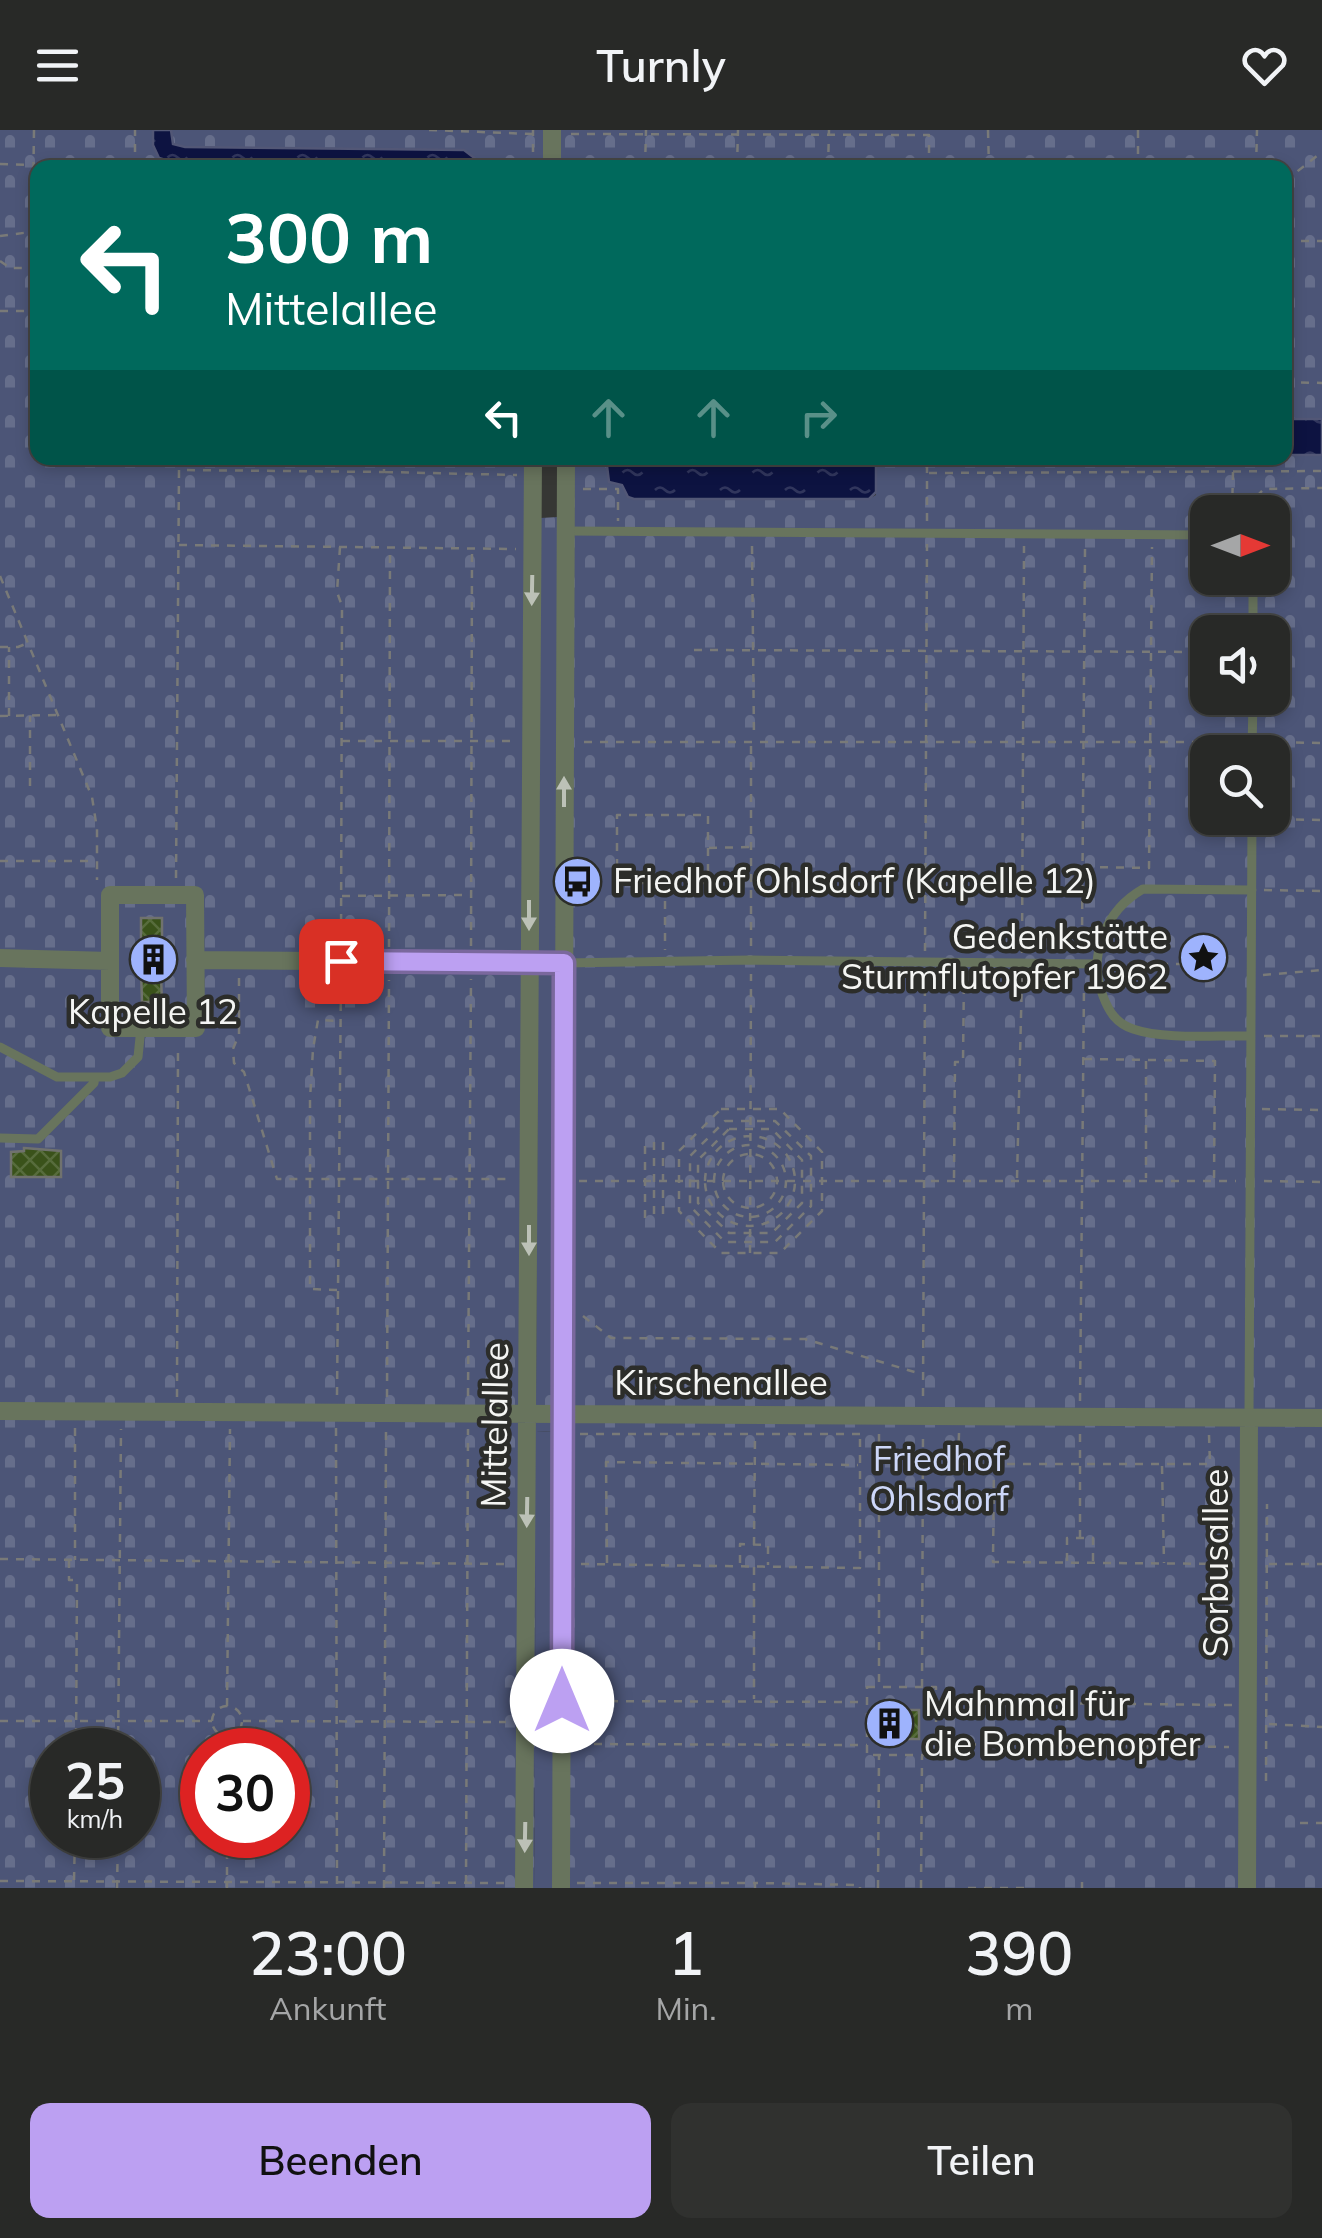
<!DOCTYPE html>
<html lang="de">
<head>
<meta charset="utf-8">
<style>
  body { margin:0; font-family:Mulish,sans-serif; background:#30312f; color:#f1f3f6; height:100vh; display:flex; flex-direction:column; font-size:38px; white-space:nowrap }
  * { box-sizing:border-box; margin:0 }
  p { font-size:32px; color:#a5a6a7 }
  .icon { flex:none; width:55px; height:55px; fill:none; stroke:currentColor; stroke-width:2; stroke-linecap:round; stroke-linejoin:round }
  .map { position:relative; height:1758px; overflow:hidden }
  .details { display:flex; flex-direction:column; background:#282927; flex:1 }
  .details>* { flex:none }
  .banner { position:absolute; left:30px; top:30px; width:1262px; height:305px; border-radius:20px; box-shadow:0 5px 15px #0003,0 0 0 2px #444544; background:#00695c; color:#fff; overflow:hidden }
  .needle { width:65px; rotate:90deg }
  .controls { position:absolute; left:1190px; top:365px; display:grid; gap:20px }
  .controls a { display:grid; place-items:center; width:100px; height:100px; border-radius:20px; background:#282927; box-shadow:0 5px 15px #0003,0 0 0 2px #444544; font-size:50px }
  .speed { position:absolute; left:30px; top:1598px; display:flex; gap:20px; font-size:50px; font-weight:700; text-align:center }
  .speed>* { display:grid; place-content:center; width:130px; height:130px; border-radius:50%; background:#282927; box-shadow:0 5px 15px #0003,0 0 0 2px #444544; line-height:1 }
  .speed small { font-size:25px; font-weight:400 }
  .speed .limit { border:15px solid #d22; background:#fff; color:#111 }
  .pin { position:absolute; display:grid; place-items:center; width:85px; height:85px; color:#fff; margin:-42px; border-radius:20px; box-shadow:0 5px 15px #0006 }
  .me { position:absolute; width:110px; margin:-55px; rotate:0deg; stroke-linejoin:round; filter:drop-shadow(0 0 8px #0008) }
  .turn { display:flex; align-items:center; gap:35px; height:210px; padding:0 30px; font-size:45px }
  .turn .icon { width:130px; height:130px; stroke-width:2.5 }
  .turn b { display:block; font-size:70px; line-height:85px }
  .lanes { display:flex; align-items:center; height:95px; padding:0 30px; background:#0003; justify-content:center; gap:50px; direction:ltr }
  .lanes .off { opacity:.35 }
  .eta { display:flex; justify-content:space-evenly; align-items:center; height:170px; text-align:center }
  .eta b { font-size:60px; font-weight:600; line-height:70px }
  .cta { display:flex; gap:20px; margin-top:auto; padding:20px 30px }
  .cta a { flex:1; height:115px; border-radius:20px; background:#bca0f2; color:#111; font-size:40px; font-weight:600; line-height:115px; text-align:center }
  .cta a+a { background:#30312f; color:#f1f3f6 }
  header { display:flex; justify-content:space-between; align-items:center; height:130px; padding:0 30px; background:#282927; font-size:45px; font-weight:600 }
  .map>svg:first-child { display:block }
  .grass { fill:#4c5577 }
  .cemetery { fill:url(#cemetery-stones); fill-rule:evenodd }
  .water { fill:url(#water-ripples); stroke:#525776; stroke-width:2.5 }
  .building { fill:url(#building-cross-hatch); stroke:#70726e; stroke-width:2.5 }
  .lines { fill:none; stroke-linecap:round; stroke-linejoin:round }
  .path { stroke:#797a78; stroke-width:2.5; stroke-dasharray:8 8; stroke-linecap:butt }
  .lane { stroke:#68745d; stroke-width:9 }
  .street { stroke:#68745d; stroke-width:18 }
  .oneway { fill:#bcc1b7 }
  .route-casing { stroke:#7a689d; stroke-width:25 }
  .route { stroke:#bca0f2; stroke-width:18 }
  .labels { text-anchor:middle; stroke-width:9; stroke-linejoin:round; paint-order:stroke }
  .poi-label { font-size:35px; fill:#f4f5f3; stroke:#2c2d2a; text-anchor:start }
  .street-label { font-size:35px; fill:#f4f5f3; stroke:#2c2d2a }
  .park-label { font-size:35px; fill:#cdd7f8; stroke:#2c2d2a }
</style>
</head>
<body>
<header><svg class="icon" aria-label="menu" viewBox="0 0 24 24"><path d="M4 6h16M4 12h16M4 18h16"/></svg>Turnly<svg class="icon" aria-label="heart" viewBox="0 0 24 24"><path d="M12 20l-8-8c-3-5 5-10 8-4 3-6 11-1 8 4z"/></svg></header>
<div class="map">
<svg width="1322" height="1758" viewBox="0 0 1322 1758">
  <defs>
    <pattern id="cemetery-stones" width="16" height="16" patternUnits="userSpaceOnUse" patternTransform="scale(2.5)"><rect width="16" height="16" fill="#4c5577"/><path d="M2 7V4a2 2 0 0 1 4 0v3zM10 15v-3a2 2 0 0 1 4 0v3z" fill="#666e8b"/></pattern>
    <pattern id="water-ripples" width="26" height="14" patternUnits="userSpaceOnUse" patternTransform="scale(2.5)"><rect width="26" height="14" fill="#0d1341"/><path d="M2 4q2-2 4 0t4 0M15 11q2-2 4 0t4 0" fill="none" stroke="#31365d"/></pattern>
    <pattern id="building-cross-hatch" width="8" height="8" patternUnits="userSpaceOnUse" patternTransform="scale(2.5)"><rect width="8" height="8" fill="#3a521a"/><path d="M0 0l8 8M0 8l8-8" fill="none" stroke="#576c3c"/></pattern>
  </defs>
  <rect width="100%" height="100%" fill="#363734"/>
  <path class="grass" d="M540,415H560L557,821H538Z
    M538,840H558L555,1265H536Z
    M536,1301L556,1302L555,1563H535Z
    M535,1620H555L553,1758H534Z"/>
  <path class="cemetery" d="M0,0H153V15L179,34L461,37L38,38V328H539L540,388L558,387V328H606L609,352L622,355L627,364L869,369L876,365V328L1322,325V1758H553L554,1620L535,1621L534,1758H0ZM1208,382H1272V448H1208ZM541,415H559L557,821L538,820ZM1208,502H1272V568H1208ZM1208,622H1272V688H1208ZM538,840H558L555,1265L536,1264ZM537,1301L555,1302L554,1563L535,1562ZM52,1620H138V1705H52ZM202,1620H288V1705H202Z
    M171,0H1322V289H1285V38H478L476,30L464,20L185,17L173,14Z"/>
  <path class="water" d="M153,0H171L173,14L185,17L464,20L477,30L478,37L179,34L159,28L153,15Z
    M1285,289H1322V325H1285Z
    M606,328L804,332L808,328H876V362L869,369H634L628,367L622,355L609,352Z"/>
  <path class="building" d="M141,788H162V813L174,820V840L161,846L162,872H142L141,840L133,835V824L141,820Z
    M24,1018L61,1021V1047H11V1022L24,1021Z
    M887,1580H919V1609H887Z"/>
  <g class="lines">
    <path class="path" d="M34,0L33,67H38
      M429,0L533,4
      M988,0L989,38
      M1138,0V38
      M571,4L929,5V38
      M0,34L32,35
      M135,38V0
      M533,38V0
      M645,38L646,0
      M737,38L738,0
      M828,38L829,0
      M1256,38L1257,0
      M1285,51L1322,22
      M0,106L38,101
      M1285,111H1322
      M0,131L10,138H38
      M0,181H38
      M1285,252L1322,253
      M385,342L517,345
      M929,343L1322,341
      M583,359H618V391
      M1232,382L1233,342
      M1254,382L1255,368L1264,359L1322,358
      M927,391V328
      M179,415L516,419
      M752,416L754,608
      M340,417L337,462L342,476L341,815
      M1085,419L1082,806L1087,815
      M0,446L92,667L97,699V750
      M0,517H18L28,513
      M694,520L1208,522
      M0,586L58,585
      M9,586V517
      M342,611H514
      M584,612H1241
      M1264,612L1322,613
      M30,656V586
      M1264,689L1322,690
      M709,718L751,717
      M0,731H95
      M1084,737L1149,738L1152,417
      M176,748L179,340L384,342V328
      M665,753H617V685H708V753H665V820
      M1264,760L1322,761
      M342,766L469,765
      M471,816L472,418
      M751,816V610
      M389,817L390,418
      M925,821L927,414
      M1022,823L1024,416
      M1112,834H1225
      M1263,845L1322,840
      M239,848V904L233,919L234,933L244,942L277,1049H513
      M1264,906H1322
      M1084,929L1215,931L1214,1051
      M1146,931V1048
      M721,979H780L822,1022V1081L780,1123H721L679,1081V1021Z
      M1262,979L1322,980
      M725,991H775L811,1026V1076L775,1112H725L690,1076V1026Z
      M729,999H772L802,1030V1073L772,1103H729L698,1073V1030Z
      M705 1051a45 45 0 1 1 90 0a45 45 0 1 1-90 0Z
      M654,1012V1088
      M663,1012V1088
      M714 1051a36 36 0 1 1 72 0a36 36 0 1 1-72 0Z
      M723 1051a27 27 0 1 1 54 0a27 27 0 1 1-54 0Z
      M954,1048L955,932H963L964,844
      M1017,1048L1022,846
      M579,1051H1236
      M1264,1051L1322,1052
      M645,1088V1012
      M750,1123L751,844
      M337,1160L310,1159V969L313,919L318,890L339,891
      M583,1186L611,1208L805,1209L921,1244
      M337,1265L341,848
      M468,1266L471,849
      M923,1266L925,844
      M177,1267L178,915
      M387,1267L389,850
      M1080,1271L1084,855
      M75,1298V1430
      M336,1298L337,1758
      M959,1303L958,1334H1210L1209,1305
      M580,1304H867
      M879,1304V1556
      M1080,1304V1408
      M994,1334L993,1432L1231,1434
      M1162,1336L1164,1433
      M754,1415L755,1307
      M0,1429L508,1434
      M69,1430V1450H77L76,1620
      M1067,1431V1408H1093V1431
      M607,1433L606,1332L858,1335
      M740,1433V1414L768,1415V1435
      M581,1434L860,1438V1304
      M1269,1434H1322
      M754,1437V1569
      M867,1557H936V1625H867Z
      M922,1557L923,1304
      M578,1571L867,1572
      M936,1572L1232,1575
      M212 1591a15 15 0 1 1 30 0a15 15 0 1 1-30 0Z
      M227,1576L230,1299
      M0,1591H212
      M243,1591L506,1592
      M1269,1594L1322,1597
      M227,1607V1620
      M578,1614L867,1615
      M936,1614L1229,1617
      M118,1620L121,1299
      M1266,1651L1267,1374
      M1300,1693H1322
      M227,1705V1758
      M74,1750L75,1705
      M0,1751L509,1753
      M1082,1752V1758
      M466,1753L468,1299
      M577,1753H755
      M117,1758L118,1705
      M384,1758L386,1300
      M755,1758V1753L860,1755V1758
      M878,1758L879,1625
      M921,1758L922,1626
      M968,1758H1024"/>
    <path class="lane" d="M565,401L1208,405
      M1253,502V448
      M1252,622L1253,568
      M564,833L751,830L1096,834
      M1251,906C1217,905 1165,910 1133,899C1116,893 1109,882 1103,866C1087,825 1106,780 1143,759L1252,760
      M0,917L57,947H110L122,943L138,927L141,898
      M0,1008L38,1009L94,953L95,947
      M1249,1288L1252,688"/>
    <path class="street" d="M552,0V38
      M110,765H195L196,898H110Z
      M0,828L110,831
      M195,830L564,833
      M0,1281L1322,1288
      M524,1758L533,328
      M561,1758L566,328
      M1247,1758L1249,1288"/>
  </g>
  <defs><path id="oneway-solid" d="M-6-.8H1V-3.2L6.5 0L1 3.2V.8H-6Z" transform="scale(2.5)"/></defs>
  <g class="oneway">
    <use href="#oneway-solid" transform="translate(532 460) rotate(91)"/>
    <use href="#oneway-solid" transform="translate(564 662) rotate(-90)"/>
    <use href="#oneway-solid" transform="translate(529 785) rotate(90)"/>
    <use href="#oneway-solid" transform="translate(529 1110) rotate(90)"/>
    <use href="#oneway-solid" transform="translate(527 1382) rotate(91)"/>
    <use href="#oneway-solid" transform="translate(525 1707) rotate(91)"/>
  </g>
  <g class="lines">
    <defs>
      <path id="route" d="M341,831L564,833L562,1571"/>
    </defs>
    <use href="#route" class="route-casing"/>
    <use href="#route" class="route"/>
  </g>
  <defs>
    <symbol id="bus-disc" viewBox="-11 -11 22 22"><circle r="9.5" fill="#9eb3fd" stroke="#2c2d2a"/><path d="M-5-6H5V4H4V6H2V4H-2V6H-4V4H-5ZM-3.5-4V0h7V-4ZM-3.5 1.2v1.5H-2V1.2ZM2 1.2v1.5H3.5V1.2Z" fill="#111"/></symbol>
    <symbol id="sight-disc" viewBox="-11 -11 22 22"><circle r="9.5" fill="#9eb3fd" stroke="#2c2d2a"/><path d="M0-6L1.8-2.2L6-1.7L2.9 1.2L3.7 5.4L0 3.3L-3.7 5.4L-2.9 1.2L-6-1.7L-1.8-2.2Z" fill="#111"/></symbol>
    <symbol id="building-disc" viewBox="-11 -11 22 22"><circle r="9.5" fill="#9eb3fd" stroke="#2c2d2a"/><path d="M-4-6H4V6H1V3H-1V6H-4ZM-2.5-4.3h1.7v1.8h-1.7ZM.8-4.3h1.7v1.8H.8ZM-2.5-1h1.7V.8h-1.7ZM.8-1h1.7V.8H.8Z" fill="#111"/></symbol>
  </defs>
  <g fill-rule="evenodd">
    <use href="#bus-disc" x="550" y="724" width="55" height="55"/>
    <use href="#sight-disc" x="1176" y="800" width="55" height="55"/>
    <use href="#building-disc" x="126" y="802" width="55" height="55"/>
    <use href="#building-disc" x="862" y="1566" width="55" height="55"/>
  </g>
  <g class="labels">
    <g class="poi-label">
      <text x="613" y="763">Friedhof Ohlsdorf (Kapelle 12)</text>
      <text x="1168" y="819" text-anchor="end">Gedenkstätte<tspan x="1168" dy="40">Sturmflutopfer 1962</tspan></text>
      <text x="153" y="894" text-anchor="middle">Kapelle 12</text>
      <text x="924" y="1586">Mahnmal für<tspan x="924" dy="40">die Bombenopfer</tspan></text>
    </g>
    <g class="street-label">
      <text x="721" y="1265">Kirschenallee</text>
      <text transform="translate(495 1295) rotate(-89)" y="12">Mittelallee</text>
      <text transform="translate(1216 1433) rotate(-90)" y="12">Sorbusallee</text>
    </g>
    <g class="park-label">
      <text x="939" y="1341">Friedhof<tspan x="939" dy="40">Ohlsdorf</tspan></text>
    </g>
  </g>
</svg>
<div class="controls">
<a><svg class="needle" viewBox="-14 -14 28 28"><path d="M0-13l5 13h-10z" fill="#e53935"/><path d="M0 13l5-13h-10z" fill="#a5a6a7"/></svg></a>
<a><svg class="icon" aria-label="sound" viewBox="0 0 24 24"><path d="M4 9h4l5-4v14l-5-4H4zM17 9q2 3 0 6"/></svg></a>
<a><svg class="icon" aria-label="search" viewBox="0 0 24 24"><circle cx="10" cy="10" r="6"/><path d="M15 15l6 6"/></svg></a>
</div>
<div class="speed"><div>25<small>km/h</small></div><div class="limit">30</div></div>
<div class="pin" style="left:341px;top:831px;background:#d93025"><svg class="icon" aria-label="arrive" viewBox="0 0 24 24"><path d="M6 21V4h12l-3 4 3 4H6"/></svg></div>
<svg class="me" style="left:562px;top:1571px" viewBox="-20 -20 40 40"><circle r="19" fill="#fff"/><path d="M0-13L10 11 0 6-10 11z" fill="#bca0f2"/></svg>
<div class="banner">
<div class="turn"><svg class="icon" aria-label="left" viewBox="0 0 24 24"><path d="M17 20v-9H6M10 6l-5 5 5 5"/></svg><div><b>300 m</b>Mittelallee</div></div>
<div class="lanes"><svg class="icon" aria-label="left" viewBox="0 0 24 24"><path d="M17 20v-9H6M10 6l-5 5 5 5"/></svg><svg class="icon off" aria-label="ahead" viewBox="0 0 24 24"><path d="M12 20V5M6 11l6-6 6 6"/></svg><svg class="icon off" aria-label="ahead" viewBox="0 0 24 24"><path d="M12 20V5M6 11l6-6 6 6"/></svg><svg class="icon off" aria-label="right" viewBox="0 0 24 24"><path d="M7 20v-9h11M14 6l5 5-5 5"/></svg></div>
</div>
</div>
<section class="details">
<div class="eta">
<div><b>23:00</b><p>Ankunft</p></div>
<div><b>1</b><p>Min.</p></div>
<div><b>390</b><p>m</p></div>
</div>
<div class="cta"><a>Beenden</a><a>Teilen</a></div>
</section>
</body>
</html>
